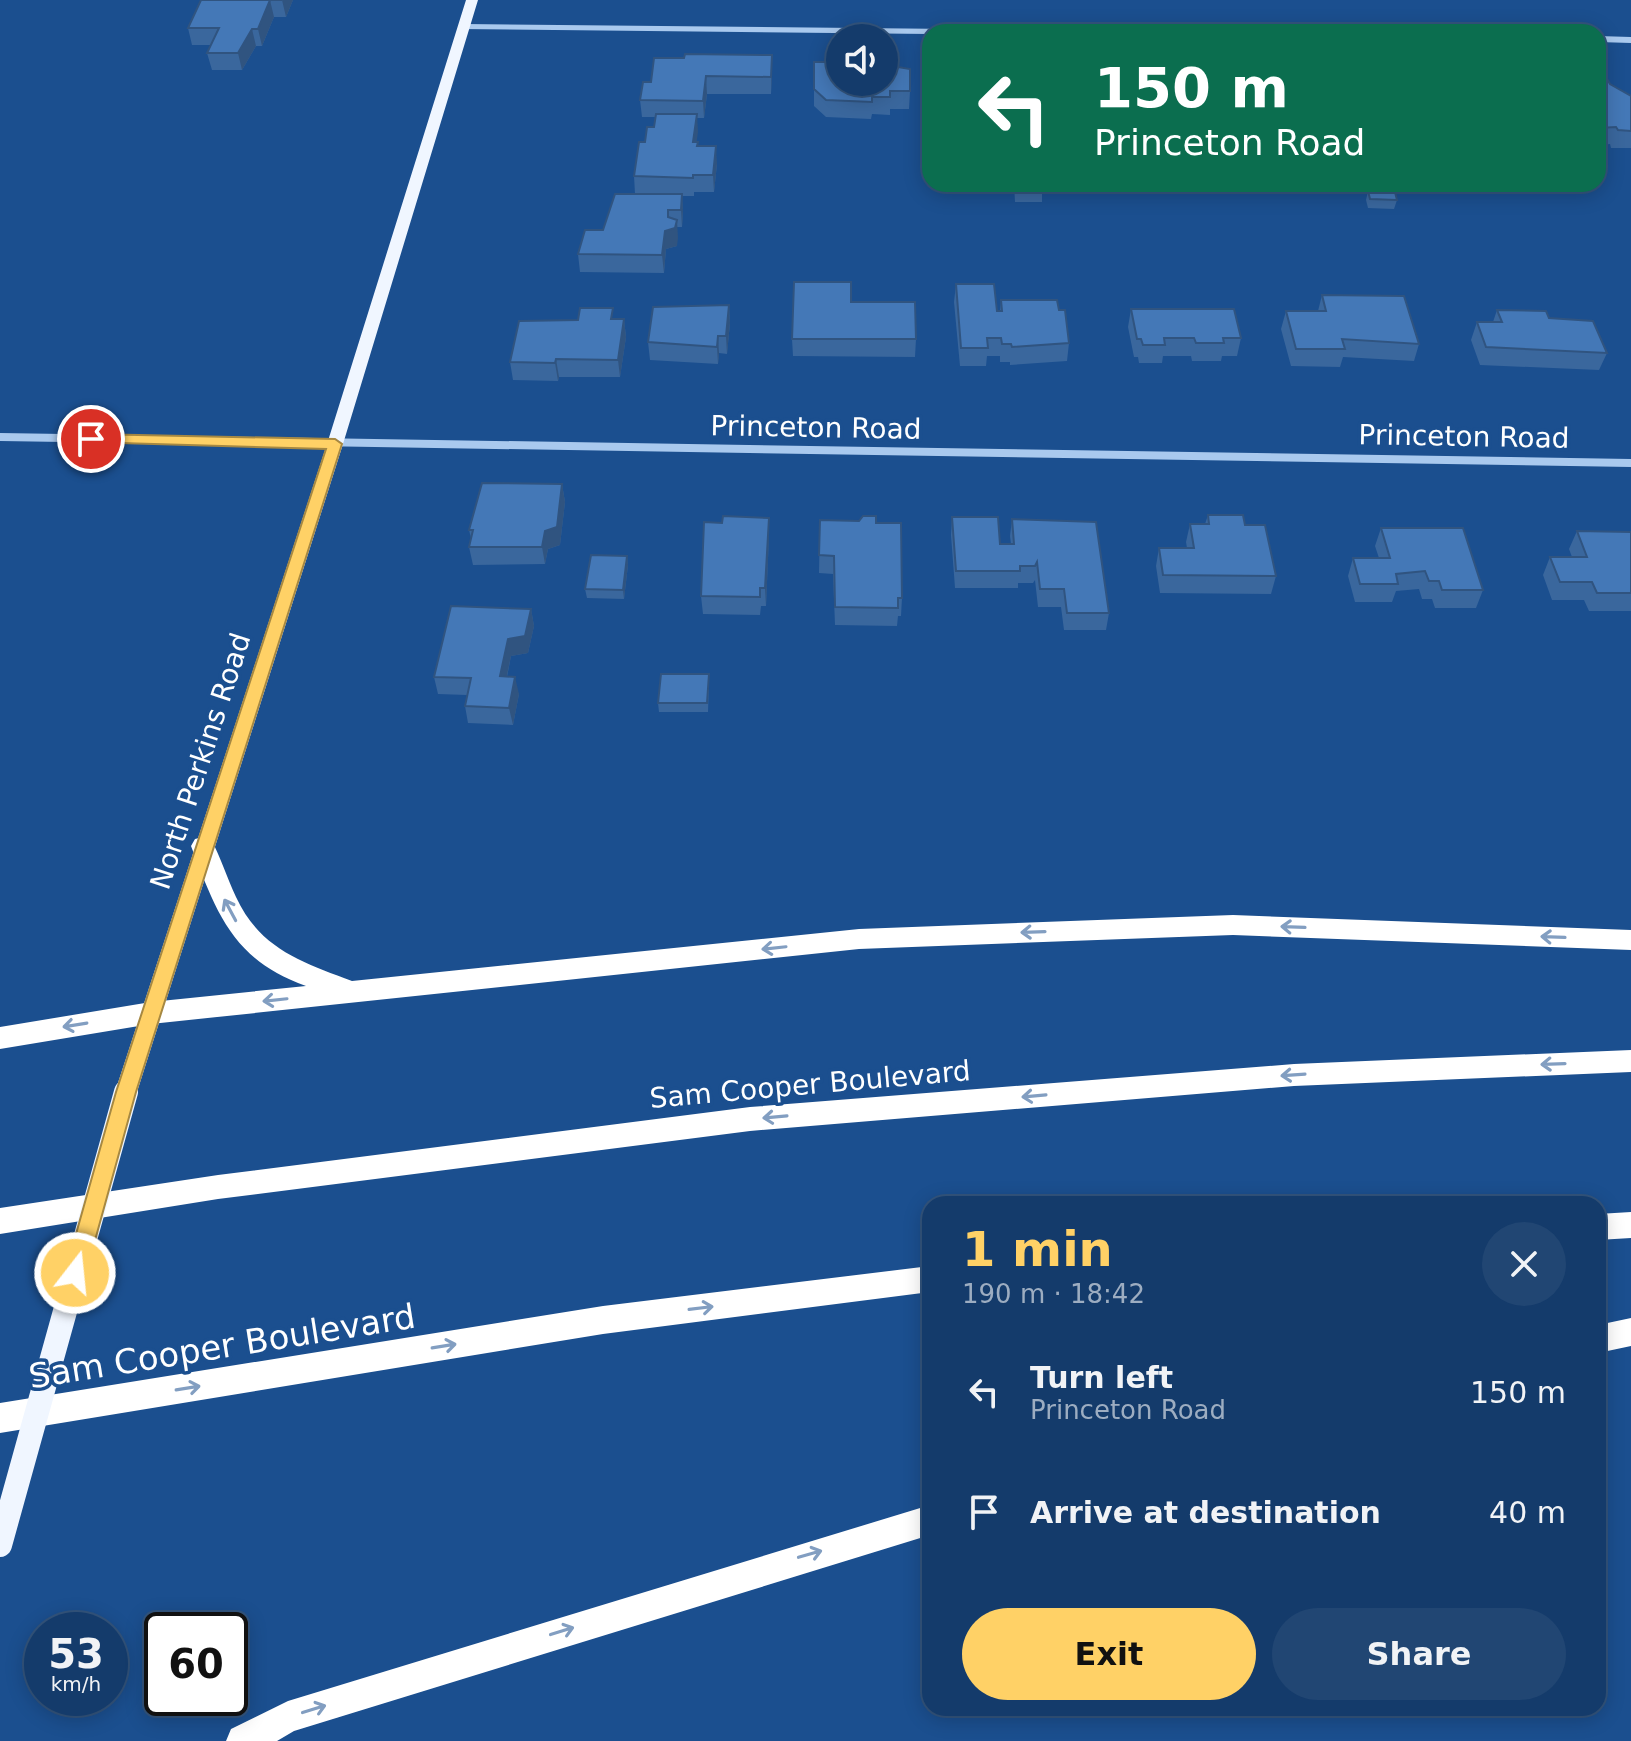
<!DOCTYPE html>
<html lang="en">
<head>
<meta charset="utf-8">
<style>
  body { margin:0; font-family:"DejaVu Sans",sans-serif; background:#214673; color:#f1f3f6; height:100vh; display:flex; flex-direction:column; font-size:30px; white-space:nowrap }
  * { box-sizing:border-box; margin:0 }
  p { font-size:26px; color:#9dadc1 }
  .icon { flex:none; width:44px; height:44px; fill:none; stroke:currentColor; stroke-width:2; stroke-linecap:round; stroke-linejoin:round }
  .map { position:relative; flex:1; overflow:hidden }
  .sheet { position:absolute; left:922px; top:1196px; width:684px; height:520px; display:flex; flex-direction:column; background:#143b6b; border-radius:24px; box-shadow:0 4px 20px #0003,0 0 0 2px #33557e }
  .sheet>* { flex:none }
  .guide { position:absolute; left:922px; top:24px; width:684px; height:168px; border-radius:24px; box-shadow:0 4px 20px #0003,0 0 0 2px #33557e; background:#0b6e4f; color:#fff; overflow:hidden }
  .tools { position:absolute; left:826px; top:24px; display:grid; gap:16px }
  .tools a { display:grid; place-items:center; width:72px; height:72px; border-radius:50%; background:#143b6b; box-shadow:0 4px 20px #0003,0 0 0 2px #33557e; font-size:40px }
  .speed { position:absolute; left:24px; top:1612px; display:flex; gap:16px; font-size:40px; font-weight:700; text-align:center }
  .speed>* { display:grid; place-content:center; width:104px; height:104px; border-radius:50%; background:#143b6b; box-shadow:0 4px 20px #0003,0 0 0 2px #33557e; line-height:1 }
  .speed small { font-size:20px; font-weight:400 }
  .speed .limit { border:4px solid #111; border-radius:12px; background:#fff; color:#111 }
  .pin { position:absolute; display:grid; place-items:center; width:68px; height:68px; color:#fff; margin:-34px; border:4px solid #fff; border-radius:50%; box-shadow:0 2px 8px #0007 }
  .me { position:absolute; width:88px; margin:-44px; rotate:16deg; stroke-linejoin:round; filter:drop-shadow(0 0 6px #0008) }
  .turn { display:flex; align-items:center; gap:28px; height:168px; padding:0 40px; font-size:36px }
  .turn .icon { width:104px; height:104px; stroke-width:2.5 }
  .turn b { display:block; font-size:56px; line-height:68px }
  .round { display:grid; place-items:center; flex:none; width:84px; height:84px; border-radius:42px; background:#214673 }
  .overview { display:flex; align-items:center; justify-content:space-between; height:136px; padding:0 40px }
  h1 { font-size:48px; font-weight:700; line-height:60px; color:#ffd166 }
  .primary-button { display:flex; gap:16px; margin-top:auto; padding:16px 40px }
  .primary-button a { flex:1; height:92px; border-radius:48px; background:#ffd166; color:#111; font-size:32px; font-weight:700; line-height:92px; text-align:center }
  .primary-button a+a { background:#214673; color:#f1f3f6 }
  ul { padding:0; list-style:none }
  li { display:flex; align-items:center; gap:24px; height:120px; padding:0 40px }
  li div { flex:1 }
  li b { display:block; font-size:30px }
  li em { font-style:normal }
  .map>svg:first-child { display:block }
  .lines { fill:none; stroke-linecap:round; stroke-linejoin:round }
  .minor { fill:#a9c9ee; fill-rule:evenodd }
  .major { fill:#f0f6ff; fill-rule:evenodd }
  .highway { fill:#fff; fill-rule:evenodd }
  .major-bridge { stroke:#f0f6ff; stroke-width:24 }
  .wall { fill:#3a679d }
  .shaded-wall { fill:#305480 }
  .building { fill:#4478b7; stroke:#305480; stroke-width:2 }
  .oneway { stroke:#829ec1 }
  .route { fill:#ffd166; stroke:#a68842; stroke-width:2 }
  .labels { text-anchor:middle; stroke-width:7; stroke-linejoin:round; paint-order:stroke }
  .street-label { font-size:28px; fill:#fff; stroke:#1b4f8f }
  .near-street-label { font-size:34px; fill:#fff; stroke:#1b4f8f }
</style>
</head>
<body>
<div class="map">
<svg width="1631" height="1741" viewBox="0 0 1631 1741">
  <rect width="100%" height="100%" fill="#1b4f8f"/>
  <g class="lines">
    <path class="minor" d="M464,24L954,29L958,32H930V34L461,29V25Z
      M1598,36L1631,37V43L1598,42Z
      M0,433L1631,459V467L0,441Z"/>
    <path class="major" d="M466,0H478L343,444L137,1092L134,1099L126,1101L118,1099L115,1092L327,444Z"/>
    <path class="highway" d="M203,837L211,839C221,858 227,878 236,897C260,949 302,962 352,981L859,929L1233,915L1631,930V950L1233,935L859,949L151,1024L0,1049V1027L151,1002L306,986C233,960 217,914 191,846L195,839Z
      M1631,1050V1072L1294,1086L750,1131L218,1199L0,1234V1208L218,1175L750,1107L1294,1064Z
      M1631,1212V1238L1598,1240V1214Z
      M930,1266V1292L603,1334L0,1433V1403L603,1306Z
      M1631,1318V1346L1598,1353V1325Z
      M930,1505V1535L294,1731L277,1741H226L231,1729L288,1701Z"/>
    <path class="major-bridge" d="M0,1545L126,1092"/>
  </g>
  <path class="wall" d="M201,0H293L286,17H274L262,46H256L242,70H212L207,53L211,45H192L188,28Z
    M654,58L772,72L771,94H707L704,118H697L696,142L698,146L717,164L714,192H694V196H682L683,211L682,227H677V246L666,249L664,273L580,272L578,254L603,230L635,194L634,176L645,142L654,127L655,117H642L640,100L651,82Z
    M814,62L840,82L910,91L909,109H890V115L872,114L871,119L826,117L814,106Z
    M1598,77L1631,96V148H1611L1610,144L1598,145Z
    M1014,184H1042V202H1015Z
    M1368,191L1397,200L1394,209L1368,208L1366,200Z
    M956,284L997,311H1000L1001,300L1059,310L1069,343L1067,361L1010,365V362H1000V356H987L986,366H960L954,302Z
    M1322,295L1419,344L1414,361L1343,357L1340,367L1291,366L1281,329L1286,311H1318Z
    M851,302L916,339L915,357L793,356L792,339Z
    M729,305L730,323L727,354L719,353L718,364L650,360L648,342Z
    M1131,309L1241,338L1237,356H1222L1221,361H1192L1191,356H1163L1162,363H1139L1138,357H1134L1128,327Z
    M1497,310L1549,318L1607,353L1599,370L1480,365L1471,340L1477,322H1493Z
    M624,319L626,337L620,377H559L558,381L513,380L510,362L578,320Z
    M562,484L565,502L560,545L548,549L545,564L473,565L469,547L471,538L469,530Z
    M1208,515L1245,525L1276,576L1271,594L1160,593L1156,566L1159,548H1187L1186,542L1190,524H1205Z
    M952,517L1000,544H1011L1010,536L1012,519L1109,613L1106,630H1064L1061,607H1038L1035,580L1033,583H1018V588H955L951,535Z
    M820,520L876,523L902,598L901,616H898L897,626L835,625L833,574L819,573Z
    M1381,528L1483,590L1476,608H1435L1432,599H1422L1419,589L1396,591L1392,602H1355L1348,576L1353,558H1379L1375,546Z
    M1577,531L1631,532V611H1589L1584,600H1552L1543,575L1550,557H1572L1569,549Z
    M769,536L766,606H761L760,615L703,614L701,596Z
    M627,556L628,565L624,599L587,598L585,589Z
    M531,609L534,626L528,653L511,656L507,677L519,694L513,725L468,723L465,706L467,695L438,694L434,677Z
    M709,683L708,712H659L658,703Z"/>
  <path class="shaded-wall" d="M270,0L274,17L262,46L258,29Z
    M282,0H293L286,17Z
    M252,29L256,46L242,70L238,53Z
    M772,55V72L771,94V77Z
    M706,76L707,94L704,118L703,101Z
    M697,114L698,132L694,160L693,142Z
    M716,146L717,164L714,192L713,175Z
    M682,194L683,211L682,227L681,210Z
    M668,210L669,230L677,220L678,238L677,246L666,249L664,273L662,255Z
    M729,305L730,323L727,354L726,336Z
    M624,319L626,337L620,377L618,360Z
    M718,336L719,353L718,364L717,347Z
    M556,359L559,377L558,381L555,363Z
    M562,484L565,502L560,545L548,549L545,564L542,547L545,531Z
    M769,518V536L766,606L765,588Z
    M627,556L628,565L624,599L623,590Z
    M531,609L534,626L528,653L511,656L503,694L500,676L508,639Z
    M515,677L519,694L513,725L509,708Z"/>
  <path class="building" d="M201,0H282H270L258,29H252L238,53H207L219,28H188Z
    M685,54L772,55L771,77L706,76L703,101L640,100L643,82H651L654,58H684Z
    M814,62H840V82H884V66H892L910,69V91H890V97H872V102L826,100L814,89Z
    M1598,77H1606L1610,84L1631,96V131L1618,130L1616,127L1598,128Z
    M656,114H697L693,142H698L697,146H716L713,175H693V178L634,176L639,142H645L647,127H654Z
    M1015,184H1042L1043,193H1016Z
    M1368,191L1395,192L1397,200L1370,199Z
    M615,194H682L681,210H668V217L677,220L675,228L665,231L662,255L578,254L585,230H603Z
    M794,282H851V302H915L916,339H792Z
    M956,284H994L997,311H1002L1001,300H1057L1059,310H1065L1069,343L1012,347L1011,344H1002L1001,338H987L988,348H961Z
    M1322,295L1404,296L1419,344L1342,339L1345,349H1296L1286,311H1326Z
    M729,305L726,336H718L717,347L648,342L653,307Z
    M580,308H613L611,319H624L618,360L556,359L555,363L510,362L519,321L578,320Z
    M1131,309H1234L1241,338H1223L1224,343H1196L1194,338H1164L1165,345H1143L1141,339H1137Z
    M1497,310L1546,311L1549,318L1593,321L1607,353L1486,347L1477,322H1502Z
    M482,483L562,484L557,527L545,531L542,547H469L473,530H469Z
    M1208,515H1243L1245,525H1265L1276,576L1163,575L1159,548H1194L1190,524H1209Z
    M723,516L769,518L765,588H760V597L701,596L704,522L722,523Z
    M863,516H876V523H901L902,598H898V608L835,607L834,556L819,555L820,520L859,521Z
    M952,517H998L1000,544H1014L1012,519L1096,522L1109,613H1067L1064,589H1040L1037,562L1035,566H1020V571H956Z
    M1381,528H1463L1483,590H1442L1439,581H1429L1425,571L1396,574L1398,584H1360L1353,558H1390Z
    M1577,531L1631,532V593H1597L1592,582H1560L1550,557H1587Z
    M591,555L627,556L623,590L585,589Z
    M451,606L531,609L525,636L508,639L500,676L515,677L509,708L465,706L471,678L434,677Z
    M661,674H709L707,703H658Z"/>
  <defs><path id="oneway-shaft" d="M-6 0H5M1.5-3L5.5 0L1.5 3" fill="none" stroke-width="1.6" stroke-linecap="round" stroke-linejoin="round" transform="scale(2)"/></defs>
  <g class="oneway">
    <use href="#oneway-shaft" transform="translate(230 910) rotate(-118)"/>
    <use href="#oneway-shaft" transform="translate(1293 927) rotate(-178)"/>
    <use href="#oneway-shaft" transform="translate(1033 932) rotate(178)"/>
    <use href="#oneway-shaft" transform="translate(1553 937) rotate(-178)"/>
    <use href="#oneway-shaft" transform="translate(774 948) rotate(174)"/>
    <use href="#oneway-shaft" transform="translate(275 1000) rotate(174)"/>
    <use href="#oneway-shaft" transform="translate(75 1025) rotate(171)"/>
    <use href="#oneway-shaft" transform="translate(1553 1064) rotate(178)"/>
    <use href="#oneway-shaft" transform="translate(1293 1075) rotate(176)"/>
    <use href="#oneway-shaft" transform="translate(1034 1096) rotate(175)"/>
    <use href="#oneway-shaft" transform="translate(775 1117) rotate(175)"/>
    <use href="#oneway-shaft" transform="translate(701 1308) rotate(-7)"/>
    <use href="#oneway-shaft" transform="translate(444 1346) rotate(-9)"/>
    <use href="#oneway-shaft" transform="translate(188 1388) rotate(-9)"/>
    <use href="#oneway-shaft" transform="translate(810 1554) rotate(-16)"/>
    <use href="#oneway-shaft" transform="translate(562 1631) rotate(-17)"/>
    <use href="#oneway-shaft" transform="translate(314 1709) rotate(-17)"/>
  </g>
  <path class="route" d="M91,434L335,439L342,444L136,1092L86,1273L83,1280L75,1283L68,1280L65,1273L116,1092L326,449L86,442L84,439Z"/>
  <g class="labels">
    <g class="street-label">
      <text transform="translate(816 427) rotate(1)" y="10">Princeton Road</text>
      <text transform="translate(1464 436) rotate(1)" y="10">Princeton Road</text>
      <text transform="translate(200 761) rotate(-72)" y="10">North Perkins Road</text>
      <text transform="translate(810 1084) rotate(-5)" y="10">Sam Cooper Boulevard</text>
    </g>
    <g class="near-street-label">
      <text transform="translate(222 1346) rotate(-9)" y="12">Sam Cooper Boulevard</text>
    </g>
  </g>
</svg>
<div class="tools">
<a><svg class="icon" aria-label="sound" viewBox="0 0 24 24"><path d="M4 9h4l5-4v14l-5-4H4zM17 9q2 3 0 6"/></svg></a>
</div>
<div class="speed"><div>53<small>km/h</small></div><div class="limit">60</div></div>
<div class="pin" style="left:91px;top:439px;background:#d93025"><svg class="icon" aria-label="arrive" viewBox="0 0 24 24"><path d="M6 21V4h12l-3 4 3 4H6"/></svg></div>
<svg class="me" style="left:75px;top:1273px" viewBox="-20 -20 40 40"><circle r="17" fill="#ffd166" stroke="#fff" stroke-width="3"/><path d="M0-11L8 9 0 5-8 9z" fill="#fff"/></svg>
<div class="guide">
<div class="turn"><svg class="icon" aria-label="left" viewBox="0 0 24 24"><path d="M17 20v-9H6M10 6l-5 5 5 5"/></svg><div><b>150 m</b>Princeton Road</div></div>
</div>
<section class="sheet">
<div class="overview"><div><h1>1 min</h1><p>190 m · 18:42</p></div><a class="round"><svg class="icon" aria-label="close" viewBox="0 0 24 24"><path d="M6 6l12 12M18 6L6 18"/></svg></a></div>
<ul>
<li><svg class="icon" aria-label="left" viewBox="0 0 24 24"><path d="M17 20v-9H6M10 6l-5 5 5 5"/></svg><div><b>Turn left</b><p>Princeton Road</p></div><em>150 m</em></li>
<li><svg class="icon" aria-label="arrive" viewBox="0 0 24 24"><path d="M6 21V4h12l-3 4 3 4H6"/></svg><div><b>Arrive at destination</b></div><em>40 m</em></li>
</ul>
<div class="primary-button"><a>Exit</a><a>Share</a></div>
</section>
</div>
</body>
</html>
